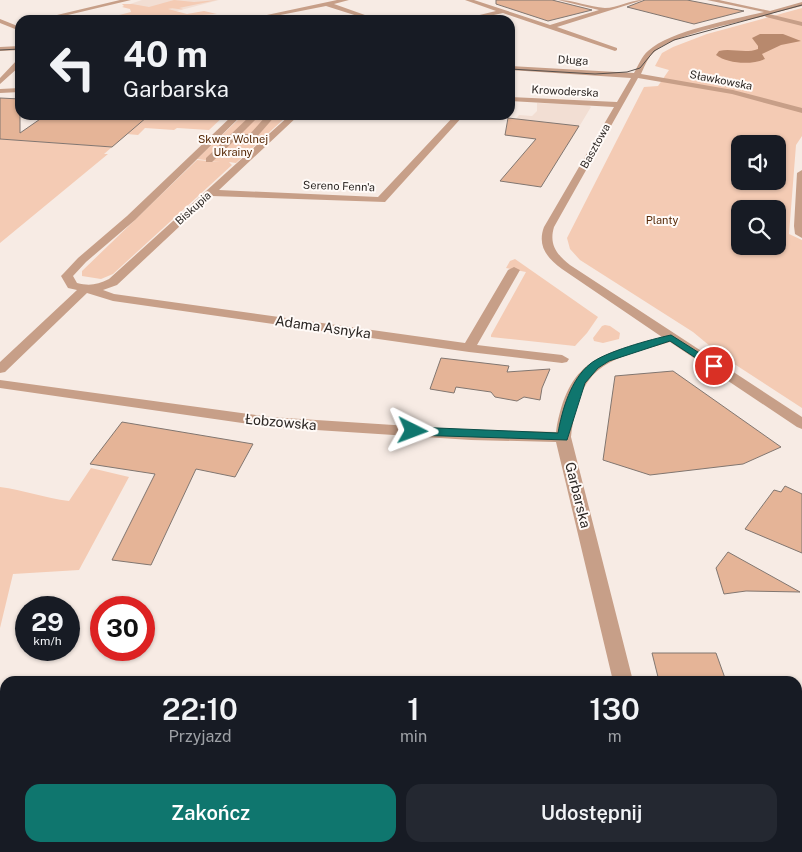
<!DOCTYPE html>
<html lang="pl">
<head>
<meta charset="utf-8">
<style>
  body { margin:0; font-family:"Public Sans",sans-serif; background:#242831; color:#f1f3f6; height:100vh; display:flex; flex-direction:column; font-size:19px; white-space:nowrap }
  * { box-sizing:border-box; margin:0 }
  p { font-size:16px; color:#9ea1a6 }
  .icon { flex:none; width:28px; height:28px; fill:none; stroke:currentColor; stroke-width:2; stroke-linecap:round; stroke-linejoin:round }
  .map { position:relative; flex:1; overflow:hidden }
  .sheet { position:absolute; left:0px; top:676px; width:802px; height:176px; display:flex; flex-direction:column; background:#171b24; border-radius:15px 15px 0 0; box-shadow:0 1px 4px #0004 }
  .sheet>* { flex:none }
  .banner { position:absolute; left:15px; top:15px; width:500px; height:105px; border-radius:15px; box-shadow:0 1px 4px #0004; background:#171b24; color:#f1f3f6; overflow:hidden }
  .controls { position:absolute; left:731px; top:135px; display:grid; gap:10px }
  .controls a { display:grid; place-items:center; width:55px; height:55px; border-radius:10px; background:#171b24; box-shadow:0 1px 4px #0004; font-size:25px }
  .speed { position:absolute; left:15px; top:596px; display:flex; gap:10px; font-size:25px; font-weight:700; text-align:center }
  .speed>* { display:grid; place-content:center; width:65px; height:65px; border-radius:50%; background:#171b24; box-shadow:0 1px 4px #0004; line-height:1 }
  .speed small { font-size:12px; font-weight:400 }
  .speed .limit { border:8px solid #d22; background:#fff; color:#111 }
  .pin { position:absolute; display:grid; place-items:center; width:42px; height:42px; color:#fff; margin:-21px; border:2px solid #fff; border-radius:50%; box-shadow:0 1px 5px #0007 }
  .me { position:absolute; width:55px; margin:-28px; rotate:93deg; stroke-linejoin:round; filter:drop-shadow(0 0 4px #0008) }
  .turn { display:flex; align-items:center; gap:18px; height:105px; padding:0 25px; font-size:22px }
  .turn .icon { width:65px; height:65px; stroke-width:2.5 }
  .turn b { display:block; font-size:35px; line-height:42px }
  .eta { display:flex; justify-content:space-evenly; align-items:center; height:85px; text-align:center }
  .eta b { font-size:30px; font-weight:600; line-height:35px }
  .button { display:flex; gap:10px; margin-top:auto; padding:10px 25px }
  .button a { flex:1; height:58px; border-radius:15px; background:#0f766e; color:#fff; font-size:20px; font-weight:600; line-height:58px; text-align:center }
  .button a+a { background:#242831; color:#f1f3f6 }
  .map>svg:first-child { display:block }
  .built { fill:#f2ded3 }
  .green { fill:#f4cbb4; fill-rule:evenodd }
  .water { fill:#b8896d }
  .building { fill:#e5b497; stroke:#817670 }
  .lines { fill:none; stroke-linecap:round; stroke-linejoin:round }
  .minor { fill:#c79f88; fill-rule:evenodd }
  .tram { stroke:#57504c; stroke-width:1 }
  .route { fill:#0f766e; stroke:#0a4d48 }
  .labels { text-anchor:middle; stroke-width:4; stroke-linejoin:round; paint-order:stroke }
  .far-street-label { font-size:11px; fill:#2b2623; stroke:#fffaf7 }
  .far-park-label { font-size:11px; fill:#572a08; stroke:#fffaf7 }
  .street-label { font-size:14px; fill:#2b2623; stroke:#fffaf7 }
</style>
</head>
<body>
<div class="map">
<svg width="802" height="852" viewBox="0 0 802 852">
  <rect width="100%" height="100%" fill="#f7ebe4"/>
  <path class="built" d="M142,0H219L166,14L130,4Z
    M537,103L588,105L591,107L568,145L504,135L519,115L532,116L537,111Z"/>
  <path class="green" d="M174,0L194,2L217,0L179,8L183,9C177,10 174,7 168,9L187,14L204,11L217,14L202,15L187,20L173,17L163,19L153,16L142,19L119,15L131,12L130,9L122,7L124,6L122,4H132L149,7Z
    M802,8V136L796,145L789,234L802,240V408L722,356L693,332L580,260L570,249L567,238L644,87L658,86L669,70L655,66L662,53L673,47L707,34ZM740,144H778V181H740ZM740,209H778V246H740Z
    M149,115H225L209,130L177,128L174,130L145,128L138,135L127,134Z
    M243,115L287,116L236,163L229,162L232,165L113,274L101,279L82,276V271L197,160L221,162L197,159Z
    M0,139L112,147L104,154H108L0,243Z
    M515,259L598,317L587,333L575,346L491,337V335L526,272L506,268L510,261Z
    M605,325L610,326L620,333L619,339L603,343L594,341L593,338L602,326Z
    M91,468L129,477L79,570L13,574L0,628V487C23,490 45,498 69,501Z
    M5,762V848H436L437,852H0V763Z"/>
  <path class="water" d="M760,34H783L801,41L781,45L762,54L765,59C752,65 728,64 716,55L719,51C732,48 745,54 758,49V46L752,38Z"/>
  <path class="building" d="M496,0H552L592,10L548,21L496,4Z
    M645,0H687L744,11L694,24L627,7Z
    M0,98L20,99V133L46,115L147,117L112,147L0,139Z
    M508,118L579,126L541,187L500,181L536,139L505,135Z
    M441,358L509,366L507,372L550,369L542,388L540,400L524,397L517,401L495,397L491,392L456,387L454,393L430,389Z
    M673,371L781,447L743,464L650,475L603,460L615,376Z
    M122,422L253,444L235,477L196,469L151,565L112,560L155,474L90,464Z
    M785,486L802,494V553L745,529L774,490L781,492Z
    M728,552L800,592L746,591L724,594L716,568Z
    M652,653H716L726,681H659Z"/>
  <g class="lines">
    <path class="minor" d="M120,0H131L47,20H36Z
      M337,0H349L334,4L379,20H370L326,6L255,20H243Z
      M465,0H474L550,25L599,10L558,0C574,0 589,7 605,8C617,8 630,0 643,0L557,27L617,48V50L615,51L503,13L471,20H459L496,11Z
      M707,0H719L770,11L802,2V6L769,14L802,22V26L766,17L765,16C737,23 671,34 652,54C647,59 644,68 641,74L733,90L802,108V113L732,94L638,78L554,227C549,244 556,254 570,265L802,417V429L797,427L670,342C605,361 581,363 571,437L633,681H613L556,442L471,440L270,427L0,388V380L270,417L471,430L556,432C568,359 599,355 662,337L562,269C547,258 537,246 544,227L614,107L510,101V97L617,102L631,78L510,70V66L634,73C638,66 642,56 648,51C671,30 732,20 764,12Z
      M0,19L20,27V31L0,23Z
      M20,46V50L0,51V47Z
      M17,60H20V66L0,84V78Z
      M20,88V92L0,93V89Z
      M233,115H242L135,220L86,262L73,276L77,283C89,286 97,285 109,279L290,115H299L219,190L378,197L455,115H464L385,202L212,196L117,285L103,290L114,294L465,343L508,270L514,267L520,270L477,345L562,355L569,359L567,362L562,363L469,352L113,301L87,293L5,372L0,373V362L77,290L68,288L61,276L63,274L78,258L127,216Z
      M251,115H260L241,134H250L267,115H276L255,139H236L212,162H206V158Z
      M802,170V238L795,234L794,226L797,173Z
      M660,848H684L686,852H662Z"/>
    <path class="tram" d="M0,50L20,49
      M510,69L595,74L627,72L640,68L654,51L674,40L802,5"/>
  </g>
  <path class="route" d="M671,335L720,366L714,369L711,368L670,341L609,361L598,368L585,383L567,440L413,435L407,431L413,427L558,433C562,410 571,379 590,364C604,352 652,339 671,335Z"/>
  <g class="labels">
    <g class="far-street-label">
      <text transform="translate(573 60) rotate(3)" y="4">Długa</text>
      <text transform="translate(721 80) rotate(11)" y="4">Sławkowska</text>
      <text transform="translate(565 91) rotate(3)" y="4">Krowoderska</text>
      <text transform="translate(595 146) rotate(-61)" y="4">Basztowa</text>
      <text transform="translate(339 186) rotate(2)" y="4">Sereno Fenn'a</text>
      <text transform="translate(193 208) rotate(-42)" y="4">Biskupia</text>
    </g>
    <g class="far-park-label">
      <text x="233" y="143">Skwer Wolnej<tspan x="233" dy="13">Ukrainy</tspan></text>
      <text x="662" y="224">Planty</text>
    </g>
    <g class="street-label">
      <text transform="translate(323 327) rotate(8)" y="5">Adama Asnyka</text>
      <text transform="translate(281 422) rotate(5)" y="5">Łobzowska</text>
      <text transform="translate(578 495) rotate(76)" y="5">Garbarska</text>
    </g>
  </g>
</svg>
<div class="controls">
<a><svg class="icon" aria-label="sound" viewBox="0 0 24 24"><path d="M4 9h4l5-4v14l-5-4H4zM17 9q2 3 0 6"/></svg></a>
<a><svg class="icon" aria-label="search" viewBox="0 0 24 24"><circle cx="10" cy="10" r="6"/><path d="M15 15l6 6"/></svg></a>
</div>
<div class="speed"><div>29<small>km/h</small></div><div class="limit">30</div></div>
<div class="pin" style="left:714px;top:366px;background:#d93025"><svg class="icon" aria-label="arrive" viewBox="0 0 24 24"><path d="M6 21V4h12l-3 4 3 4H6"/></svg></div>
<svg class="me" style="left:413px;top:431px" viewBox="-20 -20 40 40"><path d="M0-17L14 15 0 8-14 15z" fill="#0f766e" stroke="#fff" stroke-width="4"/></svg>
<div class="banner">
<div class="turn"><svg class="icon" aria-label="left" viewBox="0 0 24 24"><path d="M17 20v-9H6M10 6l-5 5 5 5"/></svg><div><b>40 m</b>Garbarska</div></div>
</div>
<section class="sheet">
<div class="eta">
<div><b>22:10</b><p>Przyjazd</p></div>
<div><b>1</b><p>min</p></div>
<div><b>130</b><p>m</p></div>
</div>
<div class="button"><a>Zakończ</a><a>Udostępnij</a></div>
</section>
</div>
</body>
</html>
